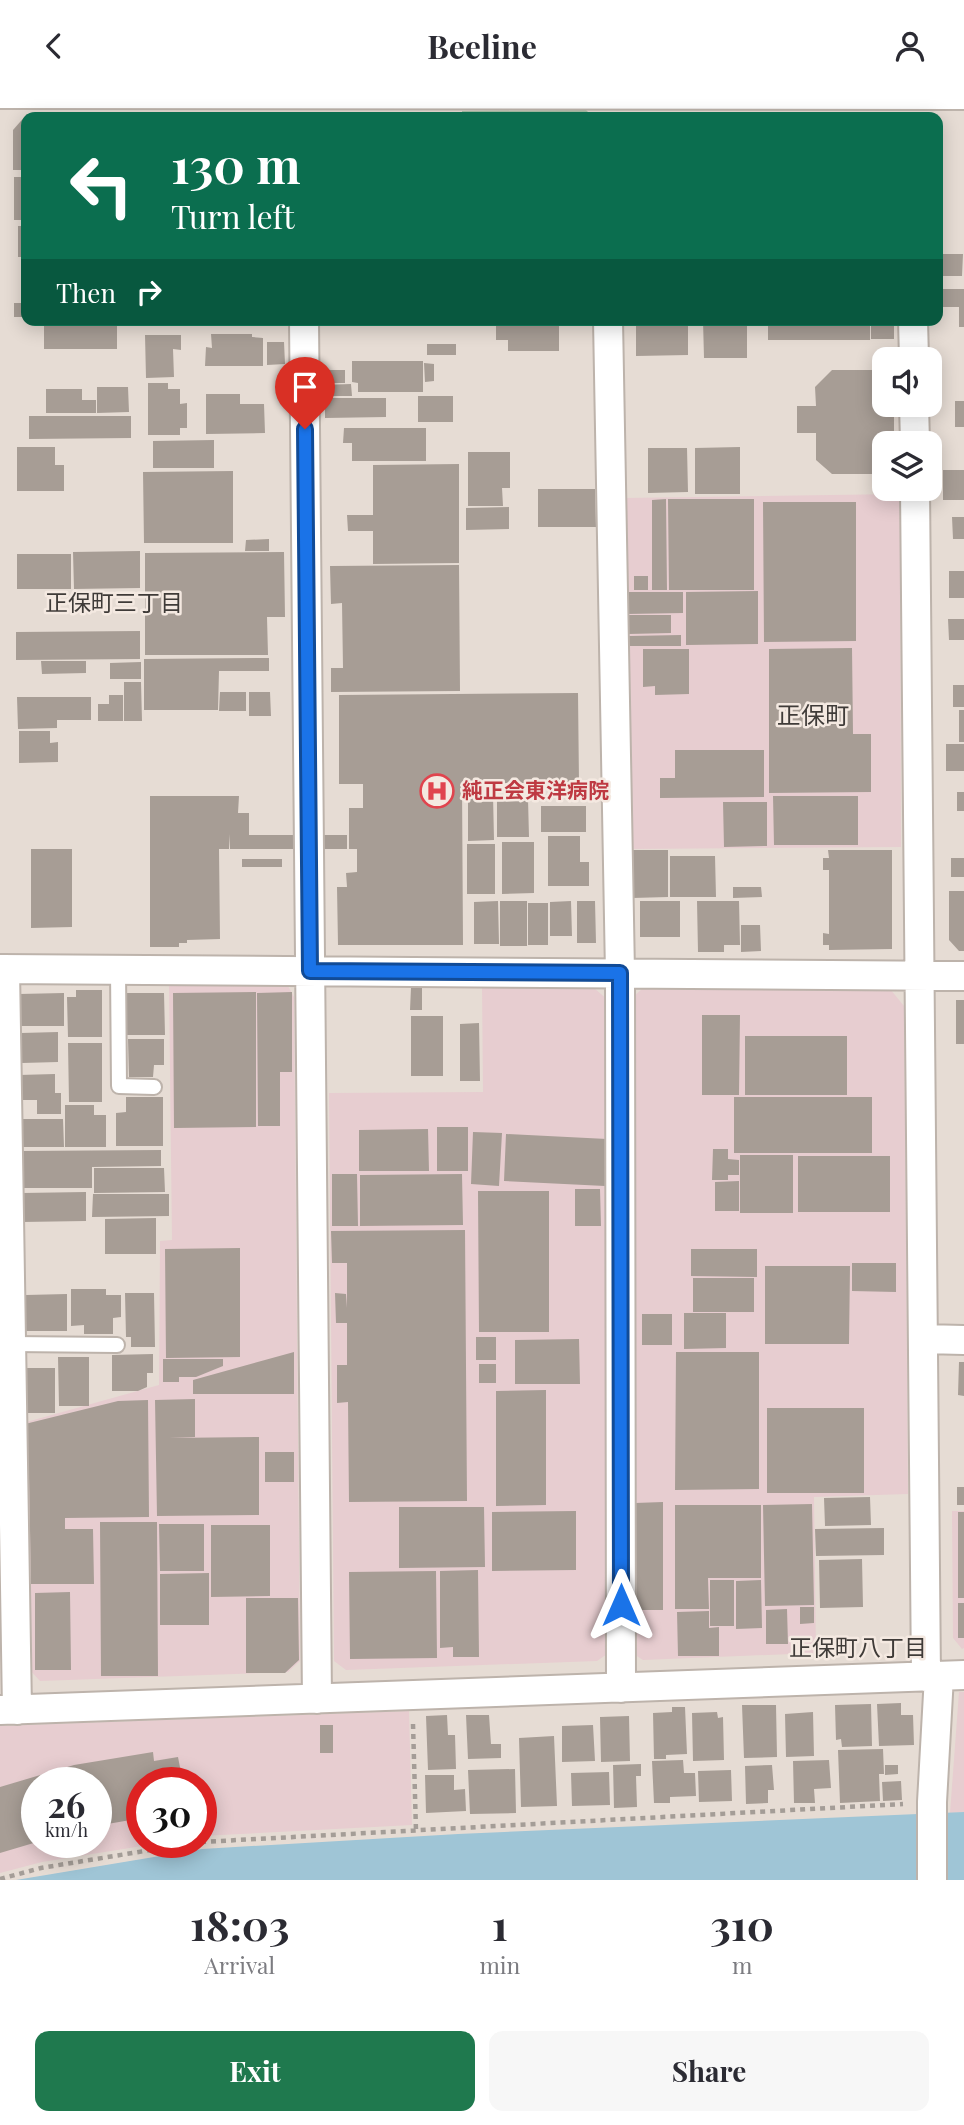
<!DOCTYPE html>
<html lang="en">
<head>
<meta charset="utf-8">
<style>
  body { margin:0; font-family:"Playfair Display","Noto Sans JP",serif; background:#f7f7f7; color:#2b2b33; height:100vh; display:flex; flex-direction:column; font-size:26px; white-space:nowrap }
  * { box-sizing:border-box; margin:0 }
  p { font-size:23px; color:#7c7c81 }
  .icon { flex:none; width:38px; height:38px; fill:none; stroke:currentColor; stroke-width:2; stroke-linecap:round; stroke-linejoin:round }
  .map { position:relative; height:1789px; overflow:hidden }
  .panel { display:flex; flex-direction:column; background:#fff; flex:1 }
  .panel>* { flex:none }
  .top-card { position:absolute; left:21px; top:21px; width:922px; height:214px; border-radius:14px; box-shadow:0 4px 18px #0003; background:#0b6e4f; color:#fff; overflow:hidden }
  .controls { position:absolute; left:872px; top:256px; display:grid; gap:14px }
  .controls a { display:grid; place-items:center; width:70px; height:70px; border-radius:14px; background:#fff; box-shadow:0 4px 18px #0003; font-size:35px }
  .speed { position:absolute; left:21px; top:1676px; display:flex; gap:14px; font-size:35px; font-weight:700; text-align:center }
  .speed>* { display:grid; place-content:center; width:91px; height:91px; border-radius:50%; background:#fff; box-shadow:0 4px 18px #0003; line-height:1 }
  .speed small { font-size:18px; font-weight:400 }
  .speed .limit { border:10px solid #d22; background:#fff; color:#111 }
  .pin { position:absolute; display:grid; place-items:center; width:60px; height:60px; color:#fff; margin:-72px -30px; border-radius:50% 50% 50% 0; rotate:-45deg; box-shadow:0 0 7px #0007 }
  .pin .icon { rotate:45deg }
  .me { position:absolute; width:77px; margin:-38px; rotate:0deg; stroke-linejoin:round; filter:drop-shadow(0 0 5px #0008) }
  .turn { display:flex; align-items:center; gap:24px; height:147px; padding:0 35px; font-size:32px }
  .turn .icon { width:91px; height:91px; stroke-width:2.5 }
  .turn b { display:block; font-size:49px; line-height:60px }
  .then { display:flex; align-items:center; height:66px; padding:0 35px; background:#0003; gap:14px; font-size:26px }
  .eta { display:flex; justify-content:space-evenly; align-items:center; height:119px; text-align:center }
  .eta b { font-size:42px; font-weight:700; line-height:49px }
  .primary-button { display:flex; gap:14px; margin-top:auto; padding:14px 35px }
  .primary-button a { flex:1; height:80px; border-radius:14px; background:#1f794e; color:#fff; font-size:28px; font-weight:700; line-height:80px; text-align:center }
  .primary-button a+a { background:#f7f7f7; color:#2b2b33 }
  header { display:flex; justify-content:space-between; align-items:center; height:91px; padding:0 35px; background:#fff; font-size:32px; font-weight:700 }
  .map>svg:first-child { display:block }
  .industrial { fill:#e7cdd0; fill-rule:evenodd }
  .green { fill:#a6c0a6 }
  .water { fill:#9fc5d6 }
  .building { fill:#a79d95 }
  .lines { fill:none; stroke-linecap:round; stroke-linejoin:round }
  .lane-casing { stroke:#bdb3ab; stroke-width:18 }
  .street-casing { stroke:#bdb3ab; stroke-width:32 }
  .path { stroke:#a49d97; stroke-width:4.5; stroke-dasharray:5 5; stroke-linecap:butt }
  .lane { stroke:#fff; stroke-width:14 }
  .street { stroke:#fff; stroke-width:28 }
  .route-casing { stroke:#114b97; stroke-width:18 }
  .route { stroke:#1a73e8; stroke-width:12 }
  .labels { text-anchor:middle; stroke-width:5; stroke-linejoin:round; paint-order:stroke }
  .health-label { font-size:21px; font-weight:bold; fill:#be3a42; stroke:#f4e9e1; text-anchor:start }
  .neighbourhood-label { font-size:23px; fill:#3f3b38; stroke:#f4e9e1 }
  .quarter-label { font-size:24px; fill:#3f3b38; stroke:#f4e9e1 }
</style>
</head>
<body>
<header><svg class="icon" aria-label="back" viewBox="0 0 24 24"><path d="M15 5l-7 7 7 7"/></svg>Beeline<svg class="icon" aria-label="person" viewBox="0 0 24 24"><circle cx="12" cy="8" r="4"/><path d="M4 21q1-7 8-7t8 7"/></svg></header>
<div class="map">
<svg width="964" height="1789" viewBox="0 0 964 1789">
  <rect width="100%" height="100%" fill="#e6dcd4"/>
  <path class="industrial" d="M900,403L901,756L628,758L624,407Z
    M169,894L288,895L294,906L300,1570L288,1581L40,1590L27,1576L23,1332L159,1294L160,1150L172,1149Z
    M482,895L594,897L609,910L610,1561L597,1570L346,1579L334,1570L329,1002L483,1001Z
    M643,897L890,898L904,915L908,1403L814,1406L816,1562L643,1569L632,1562L631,908Z
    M952,1420H964V1557L962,1558L953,1547Z
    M959,1601H964V1721L950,1722Z
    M409,1620L412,1734L201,1745V1692H142V1752H161L42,1771L0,1782V1635ZM37,1692H96V1752H37Z"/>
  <path class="green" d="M586,19L593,26H462V20Z"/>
  <path class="water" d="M964,1721V1789H16L202,1758L458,1743Z"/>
  <path class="building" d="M216,22H266V26H216Z
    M341,22H390V26H341Z
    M27,23H46V26H26V79H13V39Z
    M14,86H26V129H14Z
    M18,135H26V166H18Z
    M942,163H963L962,185H942Z
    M943,198H964V236H959V216H943Z
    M14,212H26V226H14Z
    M44,229H117V258H44Z
    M502,229H559V260H508V249H496V233H502Z
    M636,229H688V264L636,265Z
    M703,229H747V267H704Z
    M768,229H870V249H768Z
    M871,229H894V248H871Z
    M211,243H252V246L263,247V275H205L206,256L212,257Z
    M145,244H181V259L173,258L174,286L146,287Z
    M267,251H284L285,273L267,274Z
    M427,253H456V264H427Z
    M352,270H423V301H358V292L352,291Z
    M424,272L434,273V290L425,291Z
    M322,279H345V292H322Z
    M832,279H875V282L884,281V313H894V352H884V374H876V383H832L816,369V342H797V315H816L815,296Z
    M148,292H168V298H180V313L187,312V337H180V344H148Z
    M351,293L352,305H322V294Z
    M97,296H128L129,321L97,322Z
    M46,298H82V309H96V322H46Z
    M206,303H240V313H264L265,342L206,343Z
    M418,305H453V331H418Z
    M325,307H386V326L325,327Z
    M955,310H964V336H955Z
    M29,325H131V347L29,348Z
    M344,337H426V370H352V352H343Z
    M214,349V377H153V350Z
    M17,356H55V374H64V400H17Z
    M740,356V403H695V357Z
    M648,357H687L688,401L648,402Z
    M468,361H510V397H502L503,415H468Z
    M459,373V472L373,473V440H348L347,424H373V374Z
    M943,379H964V409H943Z
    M233,380V452H144L143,381Z
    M538,398H595L596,436H538Z
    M666,408L667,499H652V409Z
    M668,408H754V499H669Z
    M763,411H856V550L764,551Z
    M509,416V438L466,439V417Z
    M952,426H964V448H953Z
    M269,448V460H245L246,449Z
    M140,460V497L74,498L73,461Z
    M284,461L285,526H267L268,564H145V462Z
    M17,463H71V498H17Z
    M459,474L460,600L331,601V577H343L342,512L331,513L330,475Z
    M949,480H964V507H949Z
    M634,485H648V499H634Z
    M758,500V553L686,554V501Z
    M627,501H683V522L627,523Z
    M628,524H671V542L628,543Z
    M948,528H964V549H949Z
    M140,540V568L16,569V541Z
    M681,544V555H629V545Z
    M852,557L853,643H871V701L769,702V558Z
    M643,558H689V603L655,604V595L643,596Z
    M269,567V580H219L218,619H144V568Z
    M41,570H86V582L42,583Z
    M141,571V588H110V572Z
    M124,591H141L142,630H124Z
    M953,594H964V616H953Z
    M220,601H246V620H219Z
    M249,601H270L271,625H249Z
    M578,602L579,692H462L463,854H338L337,796H347L346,782L357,781V758H349V717H363V693H339V604Z
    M109,604H123V630H98V613H109Z
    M17,606H91V629H57V637L18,638Z
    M959,619H964V651H959Z
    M19,640H50V652L58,651V671L19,672Z
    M946,653H964V680H946Z
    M675,659H764V706L660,707V687H675Z
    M957,701H964V720H957Z
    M468,704H493L494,749L468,750Z
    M150,705H239L238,722H249V744H347V758H230L229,743V758H219L220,848L187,849V852H179V856H150Z
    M773,705H858V754H774Z
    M497,708H528L529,746H497Z
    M723,711H767V755L724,756Z
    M541,715H586V741H541Z
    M548,745H580V771H589V795H548Z
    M502,751H534V802L502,803Z
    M467,753H495V803H467Z
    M31,758H72V836L31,837Z
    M632,759H668V806L632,807Z
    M828,759H892V858L829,859V854H823V842L829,843V779H823V767H829Z
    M670,765H715L716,806H670Z
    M951,767H964V786H951Z
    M242,768H282V776H242Z
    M733,796H761L762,806L733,807Z
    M949,800H964V860H959L949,849Z
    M498,810L499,853H474V811Z
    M500,810H527V855H500Z
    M571,810L572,845H550V811Z
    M577,810H595L596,852H577Z
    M640,810H680V846H640Z
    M697,810H739L740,854H724V861H698Z
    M528,812H548V854H528Z
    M741,834H760L761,860L741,861Z
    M411,897H422V919H410Z
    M76,899H102V946H68L67,906H76Z
    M256,901V1036L174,1037L173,902Z
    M292,901V981H280V1035H258L257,902Z
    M64,902V935H19V903Z
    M126,902H164L165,944H126Z
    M956,909H964V953H956Z
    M702,924H740L739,1004H702Z
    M411,925H443V985H411Z
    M479,932L480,990H460V933Z
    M58,941V971L22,972L21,942Z
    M745,945H847V1004H745Z
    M128,948H164V974H154L153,986H129Z
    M68,952H102V1011H69Z
    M55,983V1002H61V1023H37V1009H20L19,984Z
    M126,1006H163V1055H116V1022L126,1021Z
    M734,1006H872V1062H734Z
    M65,1014H94V1024H106V1056H65Z
    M20,1028H63L64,1056H21Z
    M437,1036H468V1080H437Z
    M428,1038L429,1080H359V1039Z
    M473,1041L502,1042L499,1095L471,1093Z
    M506,1043L607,1048L605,1095L504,1090Z
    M713,1058H728V1068L739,1069V1084H728V1089H712Z
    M161,1059V1075L92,1076V1097H22L21,1060Z
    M740,1064H793V1122H740Z
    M798,1065H890V1121H798Z
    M94,1077H164L165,1101L94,1102Z
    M332,1083H357L358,1135H332Z
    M462,1083L463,1134L360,1135V1084Z
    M739,1090V1120H715V1091Z
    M575,1098H600L601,1135H575Z
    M478,1100H549V1241H479Z
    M86,1101V1130L22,1131V1102Z
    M93,1103H169V1125L92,1126Z
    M156,1127V1163H105V1128Z
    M465,1139L467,1410L349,1411L348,1311L337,1312V1274H347V1232H336L335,1202L346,1203L347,1217V1172H332L331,1140Z
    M240,1157V1266L166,1267L165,1158Z
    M691,1158H757V1186L691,1185Z
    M852,1172H896V1201L852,1200Z
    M765,1175H850L849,1253H765Z
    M693,1187H754V1221H693Z
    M71,1198H106V1204H121V1226L113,1227V1243H84V1234L71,1235Z
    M125,1202H154L155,1256H131V1246H126Z
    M67,1203V1240H26V1204Z
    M684,1222H726V1257L684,1258Z
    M642,1223H672V1254H642Z
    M476,1246H496V1269H476Z
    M579,1248L580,1293H515V1249Z
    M294,1261V1303H193V1289Z
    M676,1261H759V1398L675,1399Z
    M153,1263V1282H147V1296L138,1300H112V1264Z
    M58,1266H89V1315H59Z
    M163,1268H223V1275L196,1286H179V1291H163Z
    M959,1271H964V1305L958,1304Z
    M479,1273H496V1292H479Z
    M25,1277H55V1322H26Z
    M546,1299V1414L496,1415V1300Z
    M195,1308V1346L169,1347L259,1346V1424L157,1425L155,1309Z
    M148,1309L149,1426L65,1427V1438H93L94,1493H31L29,1387H26L25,1333L118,1310Z
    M767,1317H864V1402H767Z
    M265,1361H294V1391H265Z
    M957,1396H964V1414H957Z
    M870,1406L871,1434L825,1435L824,1407Z
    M663,1411V1519H635V1412Z
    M812,1413L814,1514L765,1515L763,1414Z
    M675,1414H761V1487H708L709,1518H675Z
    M399,1416H484L485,1476L399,1477Z
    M576,1420V1479L492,1480V1421Z
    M958,1421H964V1507H958Z
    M100,1431H157L158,1585H101Z
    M159,1433H204V1480H160Z
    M211,1434H270V1505L211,1506Z
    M884,1437V1464L816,1465L815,1438Z
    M862,1468L863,1516L820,1517L819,1469Z
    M478,1479L479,1566H453V1556L440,1557V1480Z
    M436,1480L437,1567L350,1568L349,1481Z
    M209,1482V1534H160V1483Z
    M710,1489H734V1535H710Z
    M761,1489L762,1537L736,1538V1490Z
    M70,1501L71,1579H35V1502Z
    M246,1507H298L299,1569L285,1582H246Z
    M958,1512H964V1547H958Z
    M800,1516H814V1532L800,1533Z
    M787,1518L788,1553H766V1519Z
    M709,1520V1537L719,1536V1565H678L677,1521Z
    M901,1612V1624H913L914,1654L879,1655L877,1613Z
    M871,1613L872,1655L842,1656L841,1648L836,1649L835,1614Z
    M742,1614H776L777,1666L744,1667Z
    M672,1616H685L687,1663L666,1664V1668H654L653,1622L672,1621Z
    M717,1621L718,1627L723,1626L724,1669L693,1670L692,1622Z
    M813,1621L814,1665L786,1666L785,1623Z
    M447,1624L448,1644H455L456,1678L428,1679L426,1625Z
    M466,1624H489L491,1653H501V1667L468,1668Z
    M629,1625L630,1670L601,1671L600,1626Z
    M320,1634H333V1662H320Z
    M593,1634L595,1670L562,1671V1635Z
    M554,1645L557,1715L521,1716L519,1647Z
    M883,1658L884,1683H879L880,1710L840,1712L838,1659Z
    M153,1661L154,1670L178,1666L183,1692H142V1727L96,1735V1692H37V1751L0,1762V1696L74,1674Z
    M683,1669L684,1682H695L696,1705L670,1706V1712H654L652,1670Z
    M829,1669L831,1697L814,1698L815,1712H794L793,1670Z
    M641,1673V1685H636L637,1716L614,1717L613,1674Z
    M772,1674L774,1699H768V1712L746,1713L745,1675Z
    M885,1674H898V1683L885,1684Z
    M515,1678L516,1722L470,1723L468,1679Z
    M731,1679L732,1710L699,1711L698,1680Z
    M609,1681L610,1714L572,1715L571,1682Z
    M425,1684H454V1699L465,1698L466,1720L426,1722Z
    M901,1690L902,1709L883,1710L882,1691Z"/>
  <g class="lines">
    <defs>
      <path id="lane" d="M118,878L119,995L154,996
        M11,1253L117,1254"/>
      <path id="street" d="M0,3L964,4
        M304,229L317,1608
        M608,229L620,882L621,1597
        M913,229L914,268
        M914,313L915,352
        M915,397L926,1586
        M0,878L964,885
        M5,878L17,1619
        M923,1248L964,1249
        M0,1619L964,1584
        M932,1789V1711L939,1585"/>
    </defs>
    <use href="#lane" class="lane-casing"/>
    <use href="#street" class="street-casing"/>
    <path class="path" d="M413,1633L416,1740
      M201,1751L903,1713
      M0,1788L41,1777L193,1752"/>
    <use href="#lane" class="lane"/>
    <use href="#street" class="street"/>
  </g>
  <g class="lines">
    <defs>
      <path id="route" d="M305,338L310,880L620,882L621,1514"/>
    </defs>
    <use href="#route" class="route-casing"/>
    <use href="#route" class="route"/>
  </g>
  <defs>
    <symbol id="hospital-ring" viewBox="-11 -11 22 22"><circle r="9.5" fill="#f4e9e1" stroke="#e0444e" stroke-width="1.5"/><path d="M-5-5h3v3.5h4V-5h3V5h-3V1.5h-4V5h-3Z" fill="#e0444e"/></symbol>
  </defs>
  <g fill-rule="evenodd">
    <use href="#hospital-ring" x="418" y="681" width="38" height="38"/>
  </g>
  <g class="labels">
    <g class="health-label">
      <text x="462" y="707">純正会東洋病院</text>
    </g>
    <g class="neighbourhood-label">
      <text x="114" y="520">正保町三丁目</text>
      <text x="858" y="1565">正保町八丁目</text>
    </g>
    <g class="quarter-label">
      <text x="813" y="633">正保町</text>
    </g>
  </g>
</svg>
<div class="controls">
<a><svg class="icon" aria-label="sound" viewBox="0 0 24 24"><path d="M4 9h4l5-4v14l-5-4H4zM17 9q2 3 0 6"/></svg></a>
<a><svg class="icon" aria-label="layers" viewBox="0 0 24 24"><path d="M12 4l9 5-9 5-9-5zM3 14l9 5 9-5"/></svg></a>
</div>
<div class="speed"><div>26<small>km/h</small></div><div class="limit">30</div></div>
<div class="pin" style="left:305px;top:338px;background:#d93025"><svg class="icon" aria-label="arrive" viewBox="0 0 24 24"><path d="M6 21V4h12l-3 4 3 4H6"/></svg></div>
<svg class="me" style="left:621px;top:1514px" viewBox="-20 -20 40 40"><path d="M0-17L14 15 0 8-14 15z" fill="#1a73e8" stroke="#fff" stroke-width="4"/></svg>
<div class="top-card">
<div class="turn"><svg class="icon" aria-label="left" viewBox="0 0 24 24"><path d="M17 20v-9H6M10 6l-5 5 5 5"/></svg><div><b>130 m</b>Turn left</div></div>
<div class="then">Then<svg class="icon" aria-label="right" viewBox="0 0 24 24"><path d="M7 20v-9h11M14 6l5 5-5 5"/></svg></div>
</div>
</div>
<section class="panel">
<div class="eta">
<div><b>18:03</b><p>Arrival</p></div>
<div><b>1</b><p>min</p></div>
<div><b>310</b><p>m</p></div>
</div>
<div class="primary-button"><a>Exit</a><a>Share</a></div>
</section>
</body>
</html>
